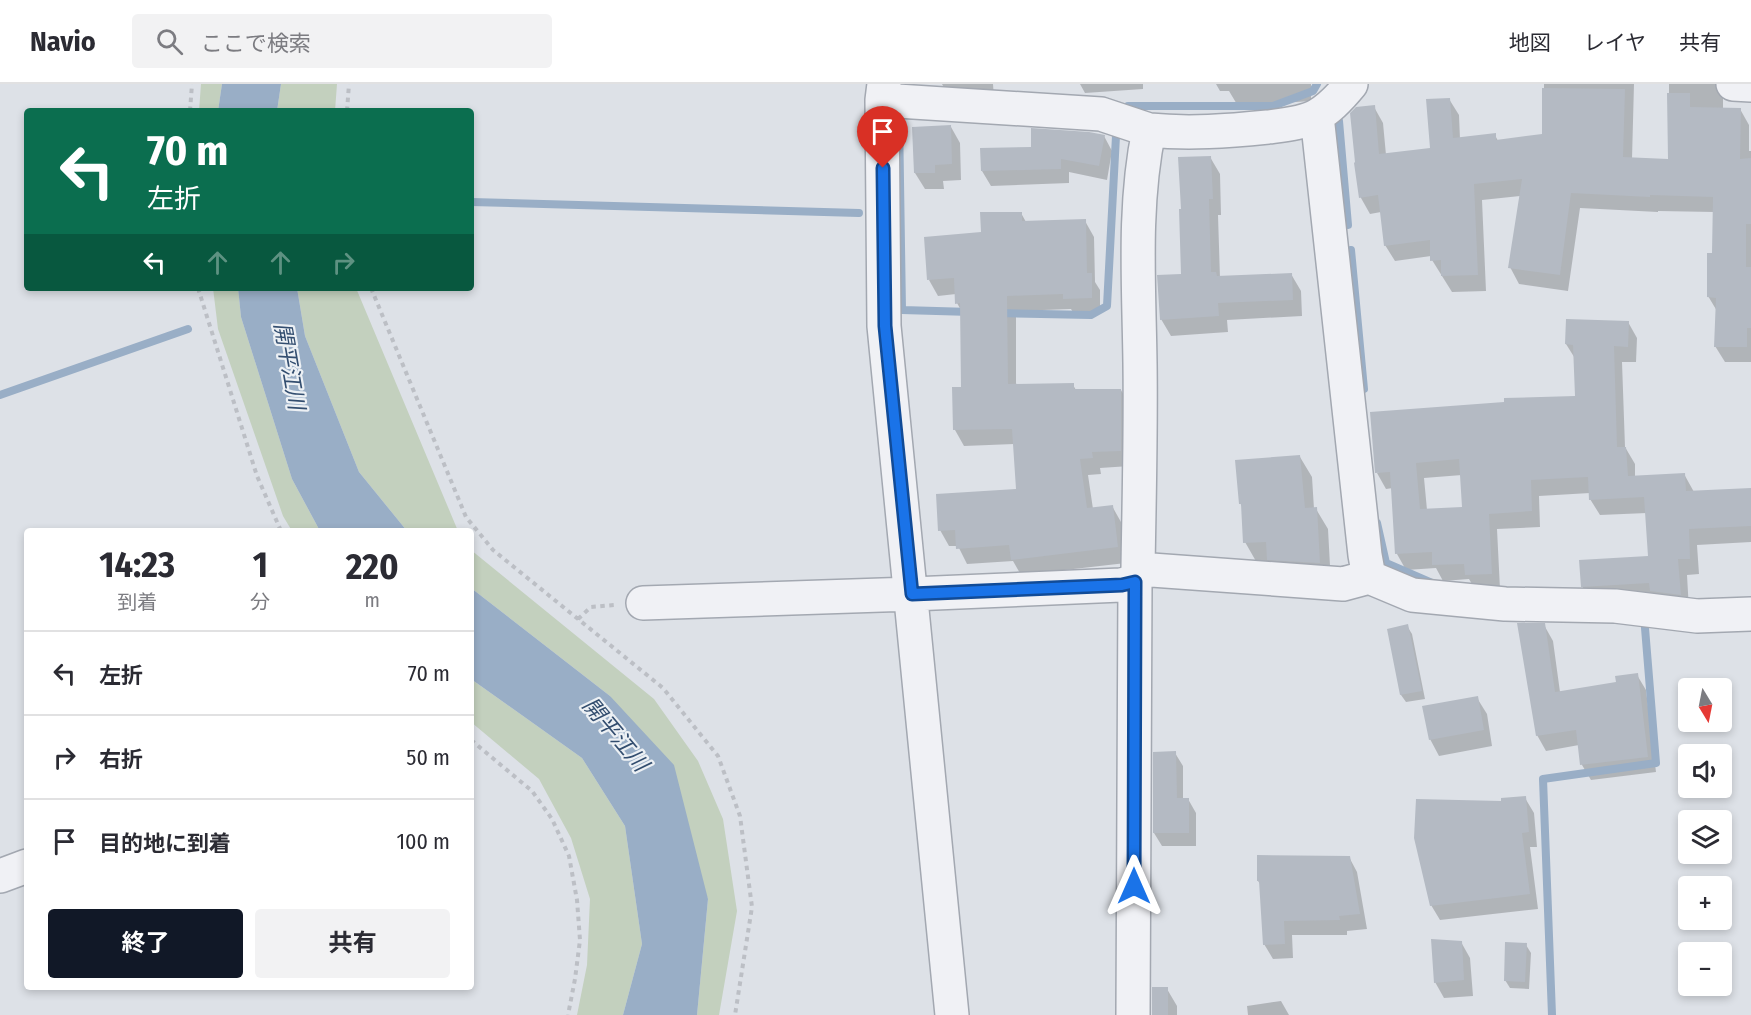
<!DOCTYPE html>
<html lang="ja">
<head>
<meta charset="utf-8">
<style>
  body { margin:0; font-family:"Fira Sans Condensed","Noto Sans JP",sans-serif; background:#f2f2f3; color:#2b2b33; height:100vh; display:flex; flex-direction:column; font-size:22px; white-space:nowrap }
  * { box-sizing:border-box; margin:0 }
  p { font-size:20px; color:#7c7c81 }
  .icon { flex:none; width:33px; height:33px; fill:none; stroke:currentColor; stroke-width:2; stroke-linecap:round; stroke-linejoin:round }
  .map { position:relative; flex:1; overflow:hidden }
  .details { position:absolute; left:24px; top:444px; width:450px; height:462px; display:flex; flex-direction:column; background:#fff; border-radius:6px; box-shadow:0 3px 9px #0003 }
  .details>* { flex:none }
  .guide { position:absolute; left:24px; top:24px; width:450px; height:183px; border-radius:6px; box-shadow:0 3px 9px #0003; background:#0b6e4f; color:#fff; overflow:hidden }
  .needle { width:39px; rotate:170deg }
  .tools { position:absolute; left:1678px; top:594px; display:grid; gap:12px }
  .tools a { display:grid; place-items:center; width:54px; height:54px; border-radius:6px; background:#fff; box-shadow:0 3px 9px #0003; font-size:30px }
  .pin { position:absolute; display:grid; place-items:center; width:51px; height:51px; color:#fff; margin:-62px -26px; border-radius:50% 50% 50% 0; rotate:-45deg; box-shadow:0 0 6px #0007 }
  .pin .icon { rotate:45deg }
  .me { position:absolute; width:66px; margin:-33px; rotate:0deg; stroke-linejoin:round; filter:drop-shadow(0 0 4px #0008) }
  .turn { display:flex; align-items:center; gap:21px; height:126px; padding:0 24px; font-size:27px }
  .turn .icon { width:78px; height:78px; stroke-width:2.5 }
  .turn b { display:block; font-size:42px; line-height:51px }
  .lanes { display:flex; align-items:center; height:57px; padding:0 24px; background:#0003; justify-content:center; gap:30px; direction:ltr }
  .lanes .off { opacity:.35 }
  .eta { display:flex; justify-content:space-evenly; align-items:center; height:102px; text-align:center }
  .eta b { font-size:36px; font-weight:700; line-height:42px }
  .action { display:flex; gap:12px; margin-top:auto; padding:12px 24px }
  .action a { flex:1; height:69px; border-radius:6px; background:#111827; color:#fff; font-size:24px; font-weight:700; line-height:69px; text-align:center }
  .action a+a { background:#f2f2f3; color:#2b2b33 }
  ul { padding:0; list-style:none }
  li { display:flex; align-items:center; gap:18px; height:84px; padding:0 24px; border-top:2px solid #e1e1e2 }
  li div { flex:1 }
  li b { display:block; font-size:22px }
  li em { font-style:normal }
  header { display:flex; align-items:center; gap:36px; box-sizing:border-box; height:84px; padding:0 30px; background:#fff; border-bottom:2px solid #e1e1e2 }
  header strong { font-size:28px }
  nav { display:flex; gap:33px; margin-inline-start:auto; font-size:21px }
  .search { width:420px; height:54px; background:#f2f2f3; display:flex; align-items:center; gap:15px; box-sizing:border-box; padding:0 21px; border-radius:6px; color:#7c7c81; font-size:22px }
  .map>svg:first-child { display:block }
  .green { fill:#c3d0be }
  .water { fill:#99aec6 }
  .shadow { fill:#0003; fill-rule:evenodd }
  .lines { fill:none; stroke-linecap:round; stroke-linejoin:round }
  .stream { stroke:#99aec6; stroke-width:8 }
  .building { fill:#b4bac3; fill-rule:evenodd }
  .minor-casing { stroke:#a3a8b1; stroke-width:36 }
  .path { stroke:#bcbfc5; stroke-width:4; stroke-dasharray:4.5 4.5; stroke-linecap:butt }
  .minor { stroke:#f0f1f5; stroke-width:33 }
  .route-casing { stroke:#114b97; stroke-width:15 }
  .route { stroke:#1a73e8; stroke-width:10 }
  .labels { text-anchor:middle; stroke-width:4.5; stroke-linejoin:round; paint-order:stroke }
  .water-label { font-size:22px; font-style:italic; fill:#324d6f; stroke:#ecf0f4 }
</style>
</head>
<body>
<header>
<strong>Navio</strong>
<div class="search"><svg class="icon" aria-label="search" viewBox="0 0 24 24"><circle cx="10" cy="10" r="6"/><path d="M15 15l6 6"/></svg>ここで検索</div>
<nav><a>地図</a><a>レイヤ</a><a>共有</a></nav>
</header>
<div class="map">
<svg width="1751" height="931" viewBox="0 0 1751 931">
  <rect width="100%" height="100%" fill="#dde1e7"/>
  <path class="green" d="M201,0H222L218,27H199Z
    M281,0H337L335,27H277Z
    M213,204H238L241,233L292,395L320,447H292L283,432L218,245Z
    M297,204H356L458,447H407L359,388L305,252Z
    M471,466L654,615L698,677L723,735L737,827L719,931H697L708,815L610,612L471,504Z
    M471,595L582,674L625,742L642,860L623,931H577L587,881L590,815L571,754L539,695L471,638Z"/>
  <path class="water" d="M222,0H281L277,27H218Z
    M238,204H297L305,252L359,388L407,447H320L292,395L241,233Z
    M471,504L610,612L674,681L708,815L697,931H623L642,860L625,742L582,674L471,595Z"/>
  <path class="shadow" d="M942,0H993L994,14L951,16Z
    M1080,0H1143V5L1085,9Z
    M1216,0H1311V17L1238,22L1229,7H1220Z
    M1544,0H1634L1632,75L1669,77V0H1723V25H1740L1749,41V67H1751V278H1725L1715,262L1717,227L1708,212L1713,170L1714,128L1658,127V128L1580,124L1568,207L1519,200L1510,183L1520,112L1482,116L1486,207L1452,208L1432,176L1431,172L1395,177L1385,161L1381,128L1370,130L1361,114L1355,80L1374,23L1383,39L1386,71L1431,65L1449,15L1459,31L1460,55L1495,51L1498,57L1544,52Z
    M951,43L960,59L961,96L943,97L944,105H925L915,89Z
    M1104,52L1112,67L1107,96L1069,88V99L991,102L982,87L1033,65Z
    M1210,73L1220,90L1221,131H1218L1220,194L1291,190L1301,207L1302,232L1227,236L1228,248L1171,252L1161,235L1182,191Z
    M1021,129L1026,138L1085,137L1094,153L1095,198L1100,206V230H1074L1071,225L1016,227V302L1073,301L1076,306H1121L1130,322V382L1100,384L1101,390L1088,391L1093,425L1112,422L1121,438L1126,479L1021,491L1013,477L967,480L958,462H949L940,446L1017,406L1014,360L964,362L955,346L954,305L963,304L962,228L957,219L956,210L938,212L929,196L982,150Z
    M1628,238L1637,254L1636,278H1622L1625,363L1635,380V393L1684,390L1694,408L1751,406V458L1697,461L1699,490L1687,491L1689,526L1591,518L1582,502L1649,474L1647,429L1600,431L1590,415V409L1539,412L1540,443L1497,445L1500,505L1476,507L1469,495L1443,497L1436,484L1406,486L1397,470L1393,404L1386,405L1377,389L1577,313L1576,276L1566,260ZM1462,391L1463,424L1427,426L1424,394Z
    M1300,373L1312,393L1314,425H1316L1328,445L1331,500L1257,479L1245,458L1243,424L1240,419Z
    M1544,541L1553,557L1560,608L1618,599L1637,591L1646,606L1656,688L1591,696L1582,681L1579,661L1546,667L1537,651Z
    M1407,542L1412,550L1425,615L1406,618L1401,611Z
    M1477,614L1487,630L1492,662L1439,672L1430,655Z
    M1175,669L1183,682V715H1188L1196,729V762H1162L1154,749Z
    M1525,714L1534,729L1537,763H1530L1538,825L1440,836L1431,821L1503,719Z
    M1349,773L1357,788L1367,845L1347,847V851H1292L1293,874L1273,875L1264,860L1261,801L1258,797Z
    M1461,858L1470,874L1473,912L1444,914L1435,898Z
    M1526,861L1531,869L1529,905L1510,904L1505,896Z
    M1167,905L1177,922V931H1153Z
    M1281,917L1289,931H1248L1247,922Z"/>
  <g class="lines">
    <path class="stream" d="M1128,22H1273L1313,7L1317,0
      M899,32L902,226L971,228
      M1339,37L1348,141
      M471,118L859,129
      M1351,166L1364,305
      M998,229L1091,231L1107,222L1116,52
      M0,311L188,245
      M1377,439L1386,479L1432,499
      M1552,931L1543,695L1656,679L1645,544"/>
  </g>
  <path class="building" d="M1542,4L1625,5L1623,73L1668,75L1667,9H1690V23L1741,24L1740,75L1751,74V140H1746V183H1751V244H1747V263H1714L1716,214L1707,213V169H1712L1713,113L1650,111V113L1571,109L1560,191L1508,184L1522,95L1474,100L1478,191L1441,192V176L1430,177V156L1384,162L1378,111L1359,114L1354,79L1355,78L1350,29L1356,23L1375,21L1379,70L1430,64L1426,15L1450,14L1453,54L1496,49V56L1542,50Z
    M951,41L952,80L935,81V89H914L912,43Z
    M1031,44L1089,48L1105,51L1099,82L1061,75V85L981,87L980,64L1031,63Z
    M1211,72L1213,115H1209L1211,188H1216L1217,192L1292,189L1293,216L1218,219L1219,232L1160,236L1157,191L1181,190L1179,125H1181L1178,73Z
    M980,128H1022V137L1086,135L1087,189H1092V214L1063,215V210L1007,212L1008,300L1074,299V305H1121V367L1092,368L1093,374L1080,375L1087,424L1113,421L1118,463L1011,476L1009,461L956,465L955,446L938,447L936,410L1016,405L1012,345L953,346L952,303H961L960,219L955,220L954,194L927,196L924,153L981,148Z
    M1566,235L1629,237L1628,263L1614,262L1617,363H1626L1628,392L1685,389L1686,407L1751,404V442L1689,445L1690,475H1678L1681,511L1650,507L1649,499L1581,503L1579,476L1648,472L1644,413L1589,416L1588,393L1531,396L1532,427L1489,430L1492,490L1465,491L1464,480L1432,481V468L1395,470L1390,388L1375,389L1370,328L1504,318V314L1575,312L1573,261L1565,260ZM1459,375L1462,423L1420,425L1416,379Z
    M1300,371L1305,424L1317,423L1320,479L1267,476L1266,458L1243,459L1241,420H1239L1235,376Z
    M1517,539H1545L1555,608L1616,598L1615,592L1638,589L1648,673L1580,681L1576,646L1536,652Z
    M1408,540L1422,607L1400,611L1387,545Z
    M1478,612L1484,646L1429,656L1422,622Z
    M1176,667L1177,714H1189V749H1153V668Z
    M1526,712L1529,748L1522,749L1530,810L1430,822L1414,754L1416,715L1501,717V714Z
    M1257,771L1350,772L1360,830L1339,832L1340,836L1284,837L1285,860L1263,861L1259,797H1257Z
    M1431,855L1462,857L1464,896L1434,899Z
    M1505,858L1527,859L1525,898L1504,897Z
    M1152,903H1168V931H1152Z"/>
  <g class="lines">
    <defs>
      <path id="minor" d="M884,0L882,16L884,242L952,931
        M1733,0L1751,1
        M882,16L1101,30L1149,46
        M1317,32L1365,471L1369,493
        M1138,485L1343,500L1369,493L1412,511L1505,520L1615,522L1697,532L1751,530
        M643,519L912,510L1121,501L1135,498
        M0,792L27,782
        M1133,931L1135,498L1138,485C1139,417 1141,348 1140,279C1139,202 1133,122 1149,46C1189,50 1228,47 1268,43C1283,41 1305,39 1318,31C1330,24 1342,11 1351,0"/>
    </defs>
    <use href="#minor" class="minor-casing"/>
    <path class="path" d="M190,27L192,0
      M347,27L349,0
      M198,204L257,392L281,447
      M371,204L466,433L493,466L663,604L718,672L740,732L752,823L735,931
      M578,535L591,523L615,521
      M471,656L532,707L552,735L569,772L577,816L580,856L575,895L568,931"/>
    <use href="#minor" class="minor"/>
  </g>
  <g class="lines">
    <defs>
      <path id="route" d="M883,84L885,242L912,510L1122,501L1135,498L1134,802"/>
    </defs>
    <use href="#route" class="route-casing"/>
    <use href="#route" class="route"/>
  </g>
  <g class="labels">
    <g class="water-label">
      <text transform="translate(290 282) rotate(80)" y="8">開平江川</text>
      <text transform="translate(616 650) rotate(50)" y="8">開平江川</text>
    </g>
  </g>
</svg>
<div class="tools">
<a><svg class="needle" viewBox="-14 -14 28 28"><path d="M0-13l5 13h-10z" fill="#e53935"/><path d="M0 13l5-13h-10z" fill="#7c7c81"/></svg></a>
<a><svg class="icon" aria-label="sound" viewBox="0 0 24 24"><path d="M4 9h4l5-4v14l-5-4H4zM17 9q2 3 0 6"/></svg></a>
<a><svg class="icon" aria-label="layers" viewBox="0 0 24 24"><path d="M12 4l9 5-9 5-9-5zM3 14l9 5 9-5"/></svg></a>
<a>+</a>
<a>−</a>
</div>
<div class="pin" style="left:883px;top:84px;background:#d93025"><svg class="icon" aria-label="arrive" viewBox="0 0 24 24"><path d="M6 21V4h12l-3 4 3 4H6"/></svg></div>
<svg class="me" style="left:1134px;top:802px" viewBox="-20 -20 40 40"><path d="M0-17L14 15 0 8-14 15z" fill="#1a73e8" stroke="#fff" stroke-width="4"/></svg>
<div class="guide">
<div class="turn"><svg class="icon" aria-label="left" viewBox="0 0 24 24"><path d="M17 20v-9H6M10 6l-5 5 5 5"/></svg><div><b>70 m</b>左折</div></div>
<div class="lanes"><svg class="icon" aria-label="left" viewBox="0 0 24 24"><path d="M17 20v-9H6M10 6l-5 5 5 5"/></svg><svg class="icon off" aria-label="ahead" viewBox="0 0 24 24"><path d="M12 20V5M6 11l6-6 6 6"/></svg><svg class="icon off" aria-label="ahead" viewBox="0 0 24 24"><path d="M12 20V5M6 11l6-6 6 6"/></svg><svg class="icon off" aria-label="right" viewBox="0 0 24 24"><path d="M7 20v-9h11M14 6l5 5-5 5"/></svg></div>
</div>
<section class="details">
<div class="eta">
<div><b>14:23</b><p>到着</p></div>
<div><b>1</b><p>分</p></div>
<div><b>220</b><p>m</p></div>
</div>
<ul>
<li><svg class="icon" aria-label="left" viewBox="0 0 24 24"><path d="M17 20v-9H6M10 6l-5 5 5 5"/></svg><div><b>左折</b></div><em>70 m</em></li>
<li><svg class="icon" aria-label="right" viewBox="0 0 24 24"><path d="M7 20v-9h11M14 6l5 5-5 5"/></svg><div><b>右折</b></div><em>50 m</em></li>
<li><svg class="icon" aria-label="arrive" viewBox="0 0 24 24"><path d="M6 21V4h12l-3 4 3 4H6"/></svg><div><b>目的地に到着</b></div><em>100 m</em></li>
</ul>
<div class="action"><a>終了</a><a>共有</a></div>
</section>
</div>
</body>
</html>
